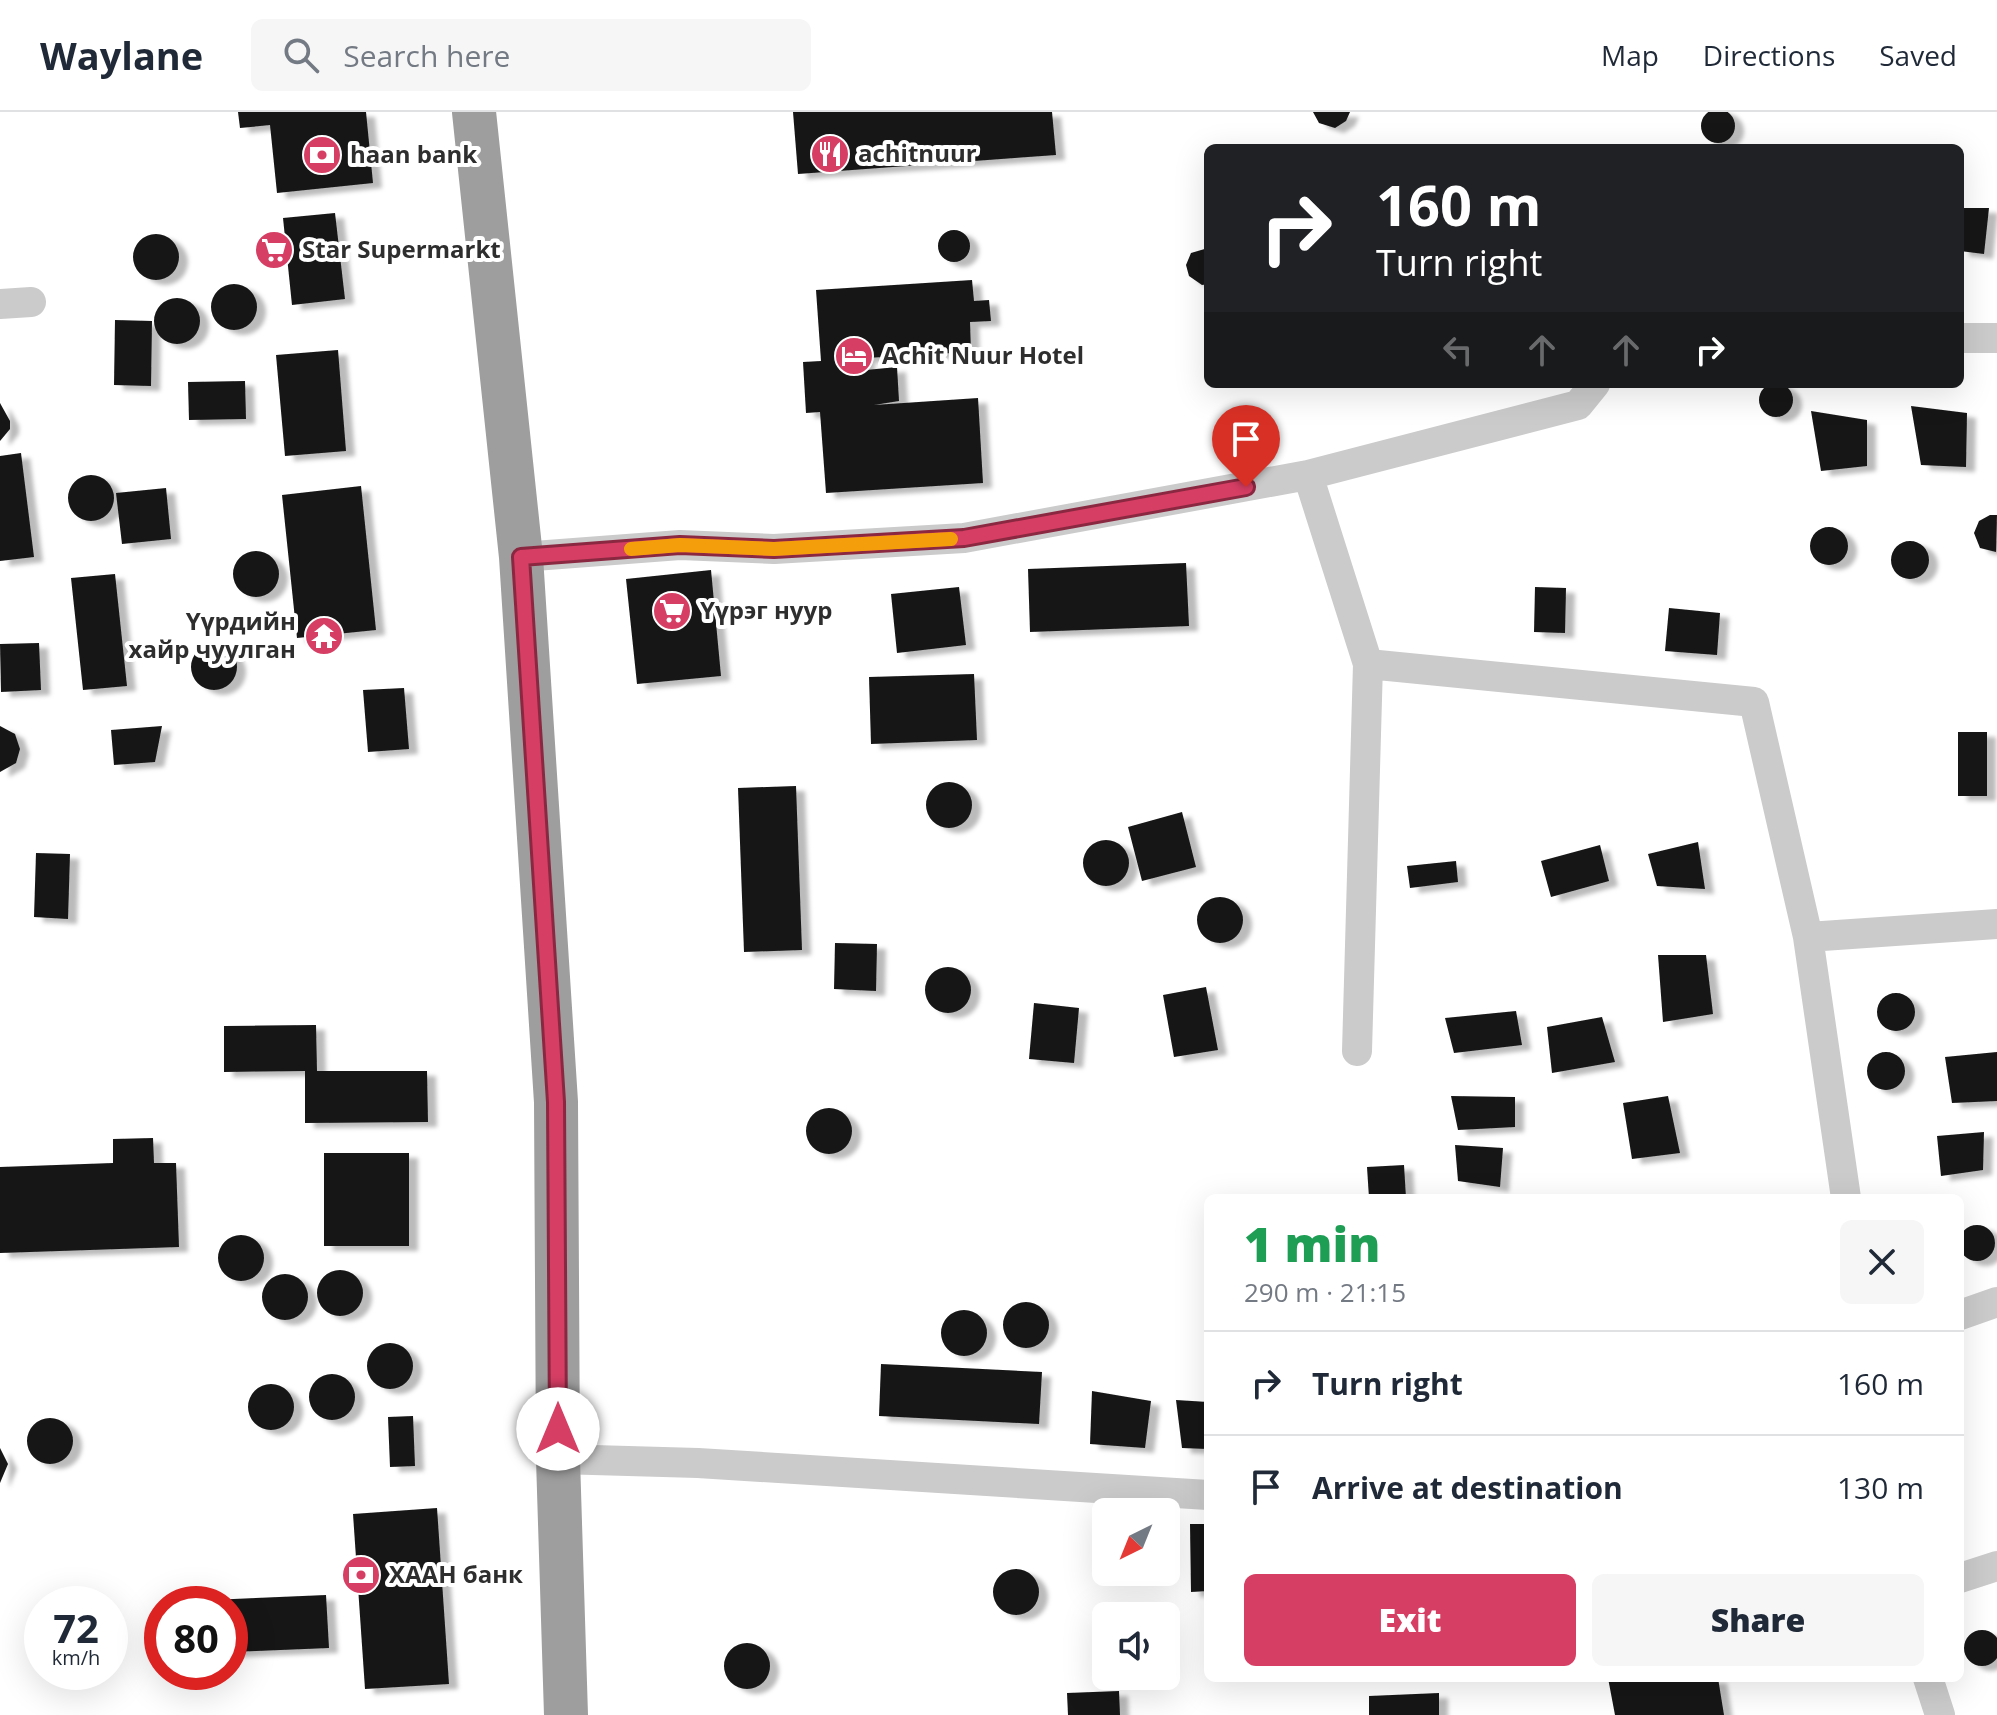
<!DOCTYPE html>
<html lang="en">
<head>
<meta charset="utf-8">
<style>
  body { margin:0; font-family:"Open Sans",sans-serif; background:#f6f6f7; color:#1f2937; height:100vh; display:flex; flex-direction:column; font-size:30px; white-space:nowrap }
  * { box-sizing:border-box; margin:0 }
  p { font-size:26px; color:#747a83 }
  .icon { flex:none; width:44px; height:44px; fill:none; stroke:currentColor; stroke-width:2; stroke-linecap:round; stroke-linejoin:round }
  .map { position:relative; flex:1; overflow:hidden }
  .sheet { position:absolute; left:1204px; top:1082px; width:760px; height:488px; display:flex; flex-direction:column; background:#fff; border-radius:12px; box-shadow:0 8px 32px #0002 }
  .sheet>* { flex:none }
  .hud { position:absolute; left:1204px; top:32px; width:760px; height:244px; border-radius:12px; box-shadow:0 8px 32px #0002; background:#202124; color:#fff; overflow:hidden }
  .needle { width:52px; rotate:223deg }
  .tools { position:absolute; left:1092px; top:1386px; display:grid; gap:16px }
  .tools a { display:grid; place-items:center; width:88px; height:88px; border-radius:12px; background:#fff; box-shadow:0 8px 32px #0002; font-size:40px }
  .speed { position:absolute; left:24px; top:1474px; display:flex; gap:16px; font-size:40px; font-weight:700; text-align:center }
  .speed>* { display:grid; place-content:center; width:104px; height:104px; border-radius:50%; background:#fff; box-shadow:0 8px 32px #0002; line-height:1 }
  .speed small { font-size:20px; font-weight:400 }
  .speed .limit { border:12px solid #d22; background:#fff; color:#111 }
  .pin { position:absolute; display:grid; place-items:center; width:68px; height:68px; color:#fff; margin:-82px -34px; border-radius:50% 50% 50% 0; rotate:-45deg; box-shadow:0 0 8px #0007 }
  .pin .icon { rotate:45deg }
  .me { position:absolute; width:88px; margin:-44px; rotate:0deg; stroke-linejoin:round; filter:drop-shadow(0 0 6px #0008) }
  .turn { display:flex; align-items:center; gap:28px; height:168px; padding:0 40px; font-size:36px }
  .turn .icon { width:104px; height:104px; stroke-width:2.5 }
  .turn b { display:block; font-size:56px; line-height:68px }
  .lanes { display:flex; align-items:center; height:76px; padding:0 40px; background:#0003; justify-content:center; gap:40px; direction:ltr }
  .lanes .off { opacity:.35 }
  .round { display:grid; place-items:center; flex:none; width:84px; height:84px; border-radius:12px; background:#f6f6f7 }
  .head { display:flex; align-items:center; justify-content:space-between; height:136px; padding:0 40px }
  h1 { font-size:48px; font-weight:800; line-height:60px; color:#1e9e55 }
  .cta { display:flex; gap:16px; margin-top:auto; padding:16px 40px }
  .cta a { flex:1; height:92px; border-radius:12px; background:#d63e64; color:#fff; font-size:32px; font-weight:800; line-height:92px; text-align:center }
  .cta a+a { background:#f6f6f7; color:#1f2937 }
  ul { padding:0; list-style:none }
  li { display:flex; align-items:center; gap:24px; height:104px; padding:0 40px; border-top:2px solid #e0e1e3 }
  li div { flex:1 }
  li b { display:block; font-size:30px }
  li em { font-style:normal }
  header { display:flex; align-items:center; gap:48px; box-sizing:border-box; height:112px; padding:0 40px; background:#fff; border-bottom:2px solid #e0e1e3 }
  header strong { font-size:38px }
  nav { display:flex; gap:44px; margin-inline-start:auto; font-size:28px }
  .search { width:560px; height:72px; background:#f6f6f7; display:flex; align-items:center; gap:20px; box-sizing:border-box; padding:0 28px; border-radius:12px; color:#747a83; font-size:30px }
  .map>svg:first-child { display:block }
  .building { fill:#151515; filter:url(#shadow) }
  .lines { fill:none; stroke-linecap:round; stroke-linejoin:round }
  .minor { stroke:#cbcbcb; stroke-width:30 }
  .trunk { stroke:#9e9e9e; stroke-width:44 }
  .route-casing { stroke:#8b2841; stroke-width:20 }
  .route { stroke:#d63e64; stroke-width:14 }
  .slow { stroke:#f59e0b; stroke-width:14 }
  .labels { text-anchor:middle; stroke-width:8; stroke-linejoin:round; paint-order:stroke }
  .poi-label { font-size:24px; font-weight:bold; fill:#2e2e2e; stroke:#fff; text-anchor:start }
</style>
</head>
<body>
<header>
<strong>Waylane</strong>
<div class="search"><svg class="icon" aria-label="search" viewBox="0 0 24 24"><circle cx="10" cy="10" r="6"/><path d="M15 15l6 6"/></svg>Search here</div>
<nav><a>Map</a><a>Directions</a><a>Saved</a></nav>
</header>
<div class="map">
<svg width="1997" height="1603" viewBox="0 0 1997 1603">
  <defs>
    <filter id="shadow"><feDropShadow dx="9" dy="5" stdDeviation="2" flood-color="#0004"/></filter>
  </defs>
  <rect width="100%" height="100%" fill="#fff"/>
  <path class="building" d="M1701 14a17 17 0 1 1 34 0a17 17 0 1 1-34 0Z
    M238,0H366L373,71L277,81L270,13L240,16Z
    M793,0H1052L1056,43L798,62Z
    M1313,0H1350L1346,9L1335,16L1319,11Z
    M1963,96H1989L1984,142L1960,139Z
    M335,101L345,187L292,193L283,106Z
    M938 134a16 16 0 1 1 32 0a16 16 0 1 1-32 0Z
    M133 145a23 23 0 1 1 46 0a23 23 0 1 1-46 0Z
    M1208,136V172L1202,173L1189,164L1186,153L1191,141Z
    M972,168L974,189L989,188L991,209L970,210L971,240L866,246V258L897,255L899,289L874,293L978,286L983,371L826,381L820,300L806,301L803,250L821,249L816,178Z
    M211 195a23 23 0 1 1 46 0a23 23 0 1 1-46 0Z
    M154 209a23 23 0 1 1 46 0a23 23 0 1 1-46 0Z
    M115,208L152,209L151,274L114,273Z
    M338,238L346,339L285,344L276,243Z
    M245,269L246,307L189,308L188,270Z
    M1759 288a17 17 0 1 1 34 0a17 17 0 1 1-34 0Z
    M0,291L10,309V317L0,329Z
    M1911,294L1967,301L1966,355L1921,353Z
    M1811,299L1867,308V354L1821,359Z
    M21,341L34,445L0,449V344Z
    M68 386a23 23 0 1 1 46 0a23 23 0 1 1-46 0Z
    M361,374L376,518L297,526L282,383Z
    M166,376L171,427L122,432L116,381Z
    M1990,403H1997L1996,440L1980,436L1974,421L1979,409Z
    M1810 434a19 19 0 1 1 38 0a19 19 0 1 1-38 0Z
    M1891 448a19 19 0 1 1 38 0a19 19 0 1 1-38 0Z
    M233 462a23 23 0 1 1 46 0a23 23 0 1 1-46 0Z
    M1186,451L1189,514L1030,520L1028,457Z
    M711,458L721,564L637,572L626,467Z
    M115,462L127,574L83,578L71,466Z
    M959,475L966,533L897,541L891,482Z
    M1535,475L1566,476L1565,521L1534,520Z
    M1669,496L1720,501L1717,543L1665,539Z
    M39,531L41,578L1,580L0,532Z
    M191 555a23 23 0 1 1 46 0a23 23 0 1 1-46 0Z
    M974,562L977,628L871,632L869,565Z
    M404,576L409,637L368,640L363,578Z
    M0,614L15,622L20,637L16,651L0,660Z
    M162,614L155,650L114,653L111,618Z
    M1958,620H1987V684H1958Z
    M926 693a23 23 0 1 1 46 0a23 23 0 1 1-46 0Z
    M796,674L802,838L744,840L738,676Z
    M1182,700L1196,755L1142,769L1128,715Z
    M1083 751a23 23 0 1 1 46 0a23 23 0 1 1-46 0Z
    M1698,730L1705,777L1657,774L1648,742Z
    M1600,733L1609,769L1551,785L1541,749Z
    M36,741L70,742L68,807L34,805Z
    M1456,749L1458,770L1410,776L1407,754Z
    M1197 808a23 23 0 1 1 46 0a23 23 0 1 1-46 0Z
    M835,831L877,832L876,879L834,877Z
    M1658,843H1706L1713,902L1663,910Z
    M925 878a23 23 0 1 1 46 0a23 23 0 1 1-46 0Z
    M1206,875L1218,938L1174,945L1163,883Z
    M1877 900a19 19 0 1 1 38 0a19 19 0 1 1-38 0Z
    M1034,891L1079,896L1074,951L1029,947Z
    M1516,899L1522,933L1454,941L1445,906Z
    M1602,905L1615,950L1552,961L1547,915Z
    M316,913L317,959H427L428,1010L305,1011V959L224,960V914Z
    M1997,940V989L1952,991L1945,945Z
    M1867 959a19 19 0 1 1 38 0a19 19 0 1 1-38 0Z
    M1451,984L1515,985V1015L1458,1018Z
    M1668,984L1680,1041L1632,1047L1623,991Z
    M806 1019a23 23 0 1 1 46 0a23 23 0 1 1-46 0Z
    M1984,1020L1983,1058L1941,1064L1937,1024Z
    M153,1026L154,1051H176L179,1135L0,1141V1055L113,1051V1027Z
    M1455,1033L1503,1036L1500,1075L1458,1069Z
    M324,1041H409V1134H324Z
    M1404,1053L1406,1086H1369L1367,1055Z
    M1959 1131a18 18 0 1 1 36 0a18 18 0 1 1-36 0Z
    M218 1146a23 23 0 1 1 46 0a23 23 0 1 1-46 0Z
    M317 1181a23 23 0 1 1 46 0a23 23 0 1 1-46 0Z
    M262 1185a23 23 0 1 1 46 0a23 23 0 1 1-46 0Z
    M1003 1213a23 23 0 1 1 46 0a23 23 0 1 1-46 0Z
    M941 1221a23 23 0 1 1 46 0a23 23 0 1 1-46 0Z
    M367 1254a23 23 0 1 1 46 0a23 23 0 1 1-46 0Z
    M881,1252L1042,1260L1039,1312L879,1304Z
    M309 1285a23 23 0 1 1 46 0a23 23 0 1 1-46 0Z
    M248 1295a23 23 0 1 1 46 0a23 23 0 1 1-46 0Z
    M1092,1279L1151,1289L1145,1336L1090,1332Z
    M1176,1288L1208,1290V1337L1182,1336Z
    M413,1304L415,1354L390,1355L388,1305Z
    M27 1329a23 23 0 1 1 46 0a23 23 0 1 1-46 0Z
    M0,1336L8,1352L0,1371Z
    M437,1396L449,1572L365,1577L353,1402Z
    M1190,1412H1208V1479L1191,1480Z
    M993 1480a23 23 0 1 1 46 0a23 23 0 1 1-46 0Z
    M326,1483L329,1536L230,1540V1492H211V1488Z
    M1964 1536a18 18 0 1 1 36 0a18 18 0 1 1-36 0Z
    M724 1554a23 23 0 1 1 46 0a23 23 0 1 1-46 0Z
    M1608,1566H1718L1724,1603H1615Z
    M1119,1579L1120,1603H1068L1067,1581Z
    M1439,1581V1603H1369V1584Z"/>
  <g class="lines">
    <path class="minor" d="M0,192L31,190
      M1960,226H1997
      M1308,363L1368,552L1357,939
      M521,445L680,433L774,437L964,426L1308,363L1578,293L1595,272
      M1368,552L1754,590L1808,825L1846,1086
      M1808,825L1997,812
      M1960,1203L1997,1190
      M558,1347L698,1351L1208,1383
      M1960,1466L1997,1454
      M1928,1566L1940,1603"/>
    <path class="trunk" d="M474,0L521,445L556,990L558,1347L566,1603"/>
  </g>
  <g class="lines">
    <defs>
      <path id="route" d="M558,1317L556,990L521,445L680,433L774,437L964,426L1246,375"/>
    </defs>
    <use href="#route" class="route-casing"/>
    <use href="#route" class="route"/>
    <path class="slow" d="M631,437L680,433L774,437L951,427"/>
  </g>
  <defs>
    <symbol id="restaurant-disc" viewBox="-11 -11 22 22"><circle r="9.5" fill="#d63e64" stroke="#fff"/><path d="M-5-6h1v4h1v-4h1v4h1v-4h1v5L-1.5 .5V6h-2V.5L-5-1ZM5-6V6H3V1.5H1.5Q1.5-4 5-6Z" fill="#fff"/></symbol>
    <symbol id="bank-disc" viewBox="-11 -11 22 22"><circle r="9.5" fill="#d63e64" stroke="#fff"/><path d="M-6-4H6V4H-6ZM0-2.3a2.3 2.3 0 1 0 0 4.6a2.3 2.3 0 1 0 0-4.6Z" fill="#fff"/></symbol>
    <symbol id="supermarket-disc" viewBox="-11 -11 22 22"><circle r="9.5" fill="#d63e64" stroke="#fff"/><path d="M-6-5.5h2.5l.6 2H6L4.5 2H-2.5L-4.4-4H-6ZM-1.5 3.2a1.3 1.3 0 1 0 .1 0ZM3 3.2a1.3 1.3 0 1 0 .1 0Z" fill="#fff"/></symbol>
    <symbol id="hotel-disc" viewBox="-11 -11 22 22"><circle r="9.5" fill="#d63e64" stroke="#fff"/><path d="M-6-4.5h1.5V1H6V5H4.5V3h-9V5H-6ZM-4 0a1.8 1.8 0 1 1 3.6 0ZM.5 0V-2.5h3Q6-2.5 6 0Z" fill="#fff"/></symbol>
    <symbol id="temple-disc" viewBox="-11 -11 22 22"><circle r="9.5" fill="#d63e64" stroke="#fff"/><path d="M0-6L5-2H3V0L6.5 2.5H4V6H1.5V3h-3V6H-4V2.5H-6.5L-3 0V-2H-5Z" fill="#fff"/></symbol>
  </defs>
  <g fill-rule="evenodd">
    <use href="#restaurant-disc" x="808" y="20" width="44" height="44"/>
    <use href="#bank-disc" x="300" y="21" width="44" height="44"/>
    <use href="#supermarket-disc" x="252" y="116" width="44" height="44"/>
    <use href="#hotel-disc" x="832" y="222" width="44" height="44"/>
    <use href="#supermarket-disc" x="650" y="477" width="44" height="44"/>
    <use href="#temple-disc" x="302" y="502" width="44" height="44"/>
    <use href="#bank-disc" x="339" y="1441" width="44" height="44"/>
  </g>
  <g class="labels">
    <g class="poi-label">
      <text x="858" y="50">achitnuur</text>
      <text x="350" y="51">haan bank</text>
      <text x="302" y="146">Star Supermarkt</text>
      <text x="882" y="252">Achit Nuur Hotel</text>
      <text x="700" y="507">Үүрэг нуур</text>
      <text x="296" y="518" text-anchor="end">Үүрдийн<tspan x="296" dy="28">хайр чуулган</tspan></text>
      <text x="389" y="1471">ХААН банк</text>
    </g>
  </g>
</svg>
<div class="tools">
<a><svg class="needle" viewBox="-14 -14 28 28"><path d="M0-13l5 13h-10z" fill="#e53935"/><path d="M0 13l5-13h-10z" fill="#747a83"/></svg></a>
<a><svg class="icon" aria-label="sound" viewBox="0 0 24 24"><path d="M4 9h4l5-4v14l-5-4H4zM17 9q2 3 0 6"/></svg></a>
</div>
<div class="speed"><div>72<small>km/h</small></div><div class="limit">80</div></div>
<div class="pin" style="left:1246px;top:375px;background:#d93025"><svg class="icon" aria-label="arrive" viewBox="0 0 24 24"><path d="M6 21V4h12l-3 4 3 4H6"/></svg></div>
<svg class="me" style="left:558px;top:1317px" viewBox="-20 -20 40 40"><circle r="19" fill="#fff"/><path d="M0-13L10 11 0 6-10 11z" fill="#d63e64"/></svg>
<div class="hud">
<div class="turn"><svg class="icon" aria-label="right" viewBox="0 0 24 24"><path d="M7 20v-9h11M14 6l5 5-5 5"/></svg><div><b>160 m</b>Turn right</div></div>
<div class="lanes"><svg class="icon off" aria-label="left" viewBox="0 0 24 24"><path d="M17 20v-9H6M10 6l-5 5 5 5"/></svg><svg class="icon off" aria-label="ahead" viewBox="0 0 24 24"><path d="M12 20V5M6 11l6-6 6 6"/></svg><svg class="icon off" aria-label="ahead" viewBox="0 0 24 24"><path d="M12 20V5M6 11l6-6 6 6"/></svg><svg class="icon" aria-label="right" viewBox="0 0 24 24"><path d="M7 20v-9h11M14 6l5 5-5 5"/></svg></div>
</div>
<section class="sheet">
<div class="head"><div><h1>1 min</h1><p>290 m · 21:15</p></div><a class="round"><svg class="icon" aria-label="close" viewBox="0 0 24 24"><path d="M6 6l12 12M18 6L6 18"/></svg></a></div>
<ul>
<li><svg class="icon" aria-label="right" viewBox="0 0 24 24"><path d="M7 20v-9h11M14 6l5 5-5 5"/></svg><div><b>Turn right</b></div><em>160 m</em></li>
<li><svg class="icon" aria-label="arrive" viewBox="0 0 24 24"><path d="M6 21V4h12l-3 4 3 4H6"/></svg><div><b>Arrive at destination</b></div><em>130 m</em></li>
</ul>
<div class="cta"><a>Exit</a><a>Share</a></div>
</section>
</div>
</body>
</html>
